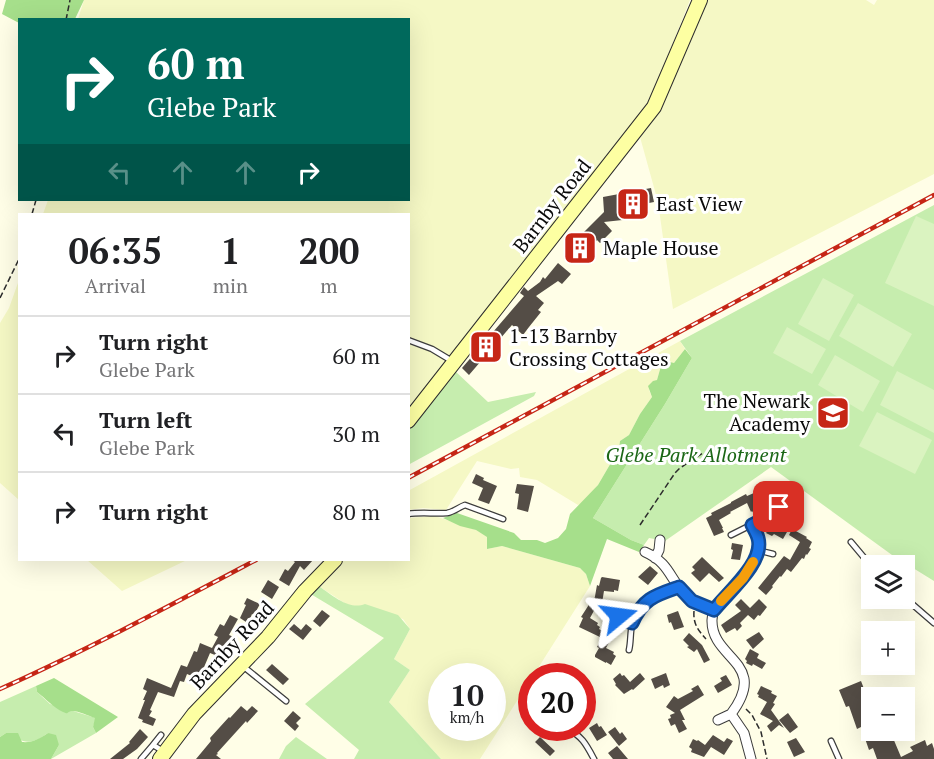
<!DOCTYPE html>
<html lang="en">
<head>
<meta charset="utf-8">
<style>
  body { margin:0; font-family:"PT Serif",serif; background:#f6f6f6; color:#202124; height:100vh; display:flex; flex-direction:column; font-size:22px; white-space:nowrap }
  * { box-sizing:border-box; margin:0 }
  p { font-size:20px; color:#757577 }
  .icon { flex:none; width:33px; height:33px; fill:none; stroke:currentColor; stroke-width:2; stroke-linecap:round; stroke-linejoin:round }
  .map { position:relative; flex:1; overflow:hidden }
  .panel { position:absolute; left:18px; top:213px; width:392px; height:348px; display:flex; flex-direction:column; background:#fff; border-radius:0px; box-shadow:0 6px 24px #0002 }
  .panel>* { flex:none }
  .guide { position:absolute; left:18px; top:18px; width:392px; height:183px; border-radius:0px; box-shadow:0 6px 24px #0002; background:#00695c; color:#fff; overflow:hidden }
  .controls { position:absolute; left:861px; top:555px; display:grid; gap:12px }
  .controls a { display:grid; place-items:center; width:54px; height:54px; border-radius:0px; background:#fff; box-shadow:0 6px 24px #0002; font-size:30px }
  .speed { position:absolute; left:428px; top:663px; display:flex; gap:12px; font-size:30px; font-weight:700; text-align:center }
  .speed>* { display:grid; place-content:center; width:78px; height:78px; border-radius:50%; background:#fff; box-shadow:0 6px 24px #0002; line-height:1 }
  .speed small { font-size:15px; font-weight:400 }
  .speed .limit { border:9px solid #d22; background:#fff; color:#111 }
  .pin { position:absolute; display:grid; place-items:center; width:51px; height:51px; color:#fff; margin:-26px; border-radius:12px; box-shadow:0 3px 9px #0006 }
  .me { position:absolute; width:66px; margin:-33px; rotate:74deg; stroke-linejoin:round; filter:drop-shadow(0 0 4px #0008) }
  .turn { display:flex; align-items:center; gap:21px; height:126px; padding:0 30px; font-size:27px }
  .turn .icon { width:78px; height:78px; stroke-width:2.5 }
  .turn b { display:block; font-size:42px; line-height:51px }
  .lanes { display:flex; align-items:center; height:57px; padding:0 30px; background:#0003; justify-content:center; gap:30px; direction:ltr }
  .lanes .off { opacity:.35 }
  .eta { display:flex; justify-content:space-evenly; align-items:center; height:102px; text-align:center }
  .eta b { font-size:36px; font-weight:700; line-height:42px }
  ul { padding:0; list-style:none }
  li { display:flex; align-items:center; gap:18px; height:78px; padding:0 30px; border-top:2px solid #e0e0e0 }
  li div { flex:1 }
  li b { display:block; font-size:22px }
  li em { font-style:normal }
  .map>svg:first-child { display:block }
  .farmland { fill:#f5f8c5; fill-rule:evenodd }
  .green { fill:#c6edae }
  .forest { fill:#a6df8b }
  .pitch { fill:#daf3c0 }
  .building { fill:#544d46 }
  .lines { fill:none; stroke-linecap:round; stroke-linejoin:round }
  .lane-casing { stroke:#3d3d3d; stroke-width:7 }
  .street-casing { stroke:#3d3d3d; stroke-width:11 }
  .secondary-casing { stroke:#2c2c2c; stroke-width:16 }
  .path { stroke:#2c2c2c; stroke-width:1.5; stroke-dasharray:6 3; stroke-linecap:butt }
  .lane { stroke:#fff; stroke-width:4.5 }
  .street { stroke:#fff; stroke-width:9 }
  .secondary { stroke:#fdffa2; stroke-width:14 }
  .rail-casing { stroke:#c62616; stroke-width:4.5 }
  .rail { stroke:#fff; stroke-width:2; stroke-dasharray:7; stroke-linecap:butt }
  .route-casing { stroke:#114b97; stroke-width:15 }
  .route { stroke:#1a73e8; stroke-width:10 }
  .slow { stroke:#f59e0b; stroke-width:10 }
  .labels { text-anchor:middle; stroke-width:6; stroke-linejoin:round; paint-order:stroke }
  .poi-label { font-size:20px; fill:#0a0a0a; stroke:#fff; text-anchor:start }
  .street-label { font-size:20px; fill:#0a0a0a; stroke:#fff }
  .park-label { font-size:20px; font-style:italic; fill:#1b6716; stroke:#fff }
</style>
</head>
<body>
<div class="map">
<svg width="934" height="759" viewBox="0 0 934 759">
  <rect width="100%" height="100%" fill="#fffee7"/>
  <path class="farmland" d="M84,0H690L650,101L452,358L434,347L408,337V214H43L48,200H408V20L78,19Z
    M707,0H866L874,5L877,0H934V174L673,309L658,202L640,137L659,113Z
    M19,280V500L0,483V323L9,308Z
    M680,341L685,349L674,363L661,366L657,380L649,390L652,397L640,414L629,435L620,441L619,449L598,485L585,501L578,505L537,480L520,477L519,468L511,469L477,461L446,510L423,508L408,510V491Z
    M408,344L431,351L449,363L408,413Z
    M435,516L476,530L488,537L487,549L502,546L580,568L586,574L590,586L533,676H531V679L480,759H441L389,702L410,670L394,659L410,629L403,619L346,604L317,585L342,560H408V518ZM441,676H492V728H441Z
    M87,560H187L122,591Z"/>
  <path class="green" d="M934,205V581L892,555L771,467L665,541L649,538L644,545L631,540L593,518L665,404L692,358L680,341Z
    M455,371L488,402L536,392L534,396L408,465V431Z
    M317,585C330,593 348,611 365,604L398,615L410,629L394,659L410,670L389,702L441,759H354L359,750L305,704L384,638L309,593Z
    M36,686L37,692L50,704L96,718L93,727L96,733L51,759L59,745L48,733C30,746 24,743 6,733L0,737V702Z
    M296,737L327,759H279L286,746Z"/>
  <path class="forest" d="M6,0H84L75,19L20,20L19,23L2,14Z
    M685,349L692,358L665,404L593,518L631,540L644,545L639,552L607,539L590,586L586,574L580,568L502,546L487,549V537L476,530L460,526L443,518L457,513L514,533L521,540H537L545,543L558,538L566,529L570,514L598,485L619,449L620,441L629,435L640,414L652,397L648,386L653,381L657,380L661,366L665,361L674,363Z
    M54,678L118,717L96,733L93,727L95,718C89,716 79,711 72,711C65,712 70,715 63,712C54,708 45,698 37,692L36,686Z
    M6,733H18L22,742C32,743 39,739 48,733L56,735L59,745L51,759H0V737Z"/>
  <path class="pitch" d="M916,216L934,224V306L885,283Z
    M823,278L854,295L829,341L798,324Z
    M858,303L912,334L893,367L839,336Z
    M787,327L826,349L812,374L773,353Z
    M835,355L880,381L863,412L818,385Z
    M897,371L934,390V433L880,405Z
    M877,412L932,440L915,474L859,446Z"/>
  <path class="building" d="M651,188L654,202L639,205L641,218L604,222L612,231L600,243L597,240L579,263L566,253L582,234L604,212L603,197Z
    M558,263L571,274L562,284L558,281L536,296L544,303L538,310L541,312L529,327L523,335L512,325L469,375L462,368L524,296L520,293L524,287L528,291L540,282L543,277L545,279Z
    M476,474L484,478L483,480L497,486L489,504L478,500L483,488L472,483Z
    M517,484L534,486L528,512L517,509L519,494L515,493Z
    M754,493L762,510L754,514L752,511L751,512L747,503L730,512L731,513L719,520L723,528H722L724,532L714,536L706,518L712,515L711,513L731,503V502L746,494L747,496Z
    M774,520L780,523L778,527L787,532L783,539L774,534L772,536L766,533L768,530L765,529L769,522L772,524Z
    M792,529L807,537L806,538L812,542L809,548L811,549L807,555L806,554L804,559L802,558L791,572L787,569L781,577L780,576L772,586L773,587L766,595L758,588L784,556L790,560L800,542L789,535Z
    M732,543L743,545L740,560L731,559L733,550L731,549Z
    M702,557L724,578L719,582L709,573L700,582L691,573L695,570L692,567Z
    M292,560H313L304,570L300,566L289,586L279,580L285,569L288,571L295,562Z
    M650,566L658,573L648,585L638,577Z
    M602,577L620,580L618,591L614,590V592L604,591L602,603L594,602L597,585L599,586L601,578Z
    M268,580L279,587L272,599L261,592Z
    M247,598L260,604L254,615L252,614L250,619L248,618L246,622L240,618L246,605L244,604Z
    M741,599L750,608L759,599L767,607L760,616L758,615L754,620L748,615L740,623L742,626L737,631L735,628L726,633L721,625L741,611L735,605Z
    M590,603L596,607L590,618L598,623L597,625L600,627L599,629L612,637L606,648L614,652L613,654L616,656L611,665L606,662V663L595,657V655L599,648L597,647L602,638L579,627L583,618L581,617Z
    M322,610L330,616L320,627L313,621Z
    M678,611L684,627L674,630L671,622L669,623L667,615Z
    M230,615L238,619L229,635L236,638L225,659L210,653L199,679L187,674L184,682L180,681L174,697L158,692L150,710L152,711L149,716L156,719L153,726L142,722L143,720L138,718L145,700H143L147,691L143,689L147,678L171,688L181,665L187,667L194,651L197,652L200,643L212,648L218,637L214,635L220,624L224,626Z
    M294,624L301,630L306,624L312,629L303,640L289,629Z
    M759,632L764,639L753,649L746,640Z
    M689,633L702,645L710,660L704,663L697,649L694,652L687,647L689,646L683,640Z
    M750,649L759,654L757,658L766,663L762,669L753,664L752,666L746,663L747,661L745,659Z
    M272,664L289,679L283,685L266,670Z
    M620,673L622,676L624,675L630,682L640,673L645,679L633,690L632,689L624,694L615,685L616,684L613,679Z
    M666,673L670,685L664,688L663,685L655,689L651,679Z
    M726,675L732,685L718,693L714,686L722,681L720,678Z
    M861,681L866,694L872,692V730H888L891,739L893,738L901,757L913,751L910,747L925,740L927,746L932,743L934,749V759H877L873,748L869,750L861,727L857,729L849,706L846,707L839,690Z
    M698,685L704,695L680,710L685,720H682L687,729L679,733L675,724L671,726L668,719L671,718L670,715L675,713L666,707L674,696L678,699L693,691L691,689Z
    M761,686L772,691L771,693L777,696L773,703L775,704L771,710L784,728L779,725L771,732L767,726L773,721L760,714L767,702L758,697L759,695L757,694Z
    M241,706L247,711L252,706L258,711L247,723L246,721L217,753L218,754L216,755L221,759H196L211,741L210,738L229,717L230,718Z
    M293,711L301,718L296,723L299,726L295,731L284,721Z
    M788,713L798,727L790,733L779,720Z
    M597,723L599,727L601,726L607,735L597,741L589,728Z
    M615,727L620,734L622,732L627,739L619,746L608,732Z
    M140,729L148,737L137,749L123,759H110L130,743L129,742Z
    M713,735L724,742L727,738L733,741L724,755L711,747L704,757L691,752L692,749L689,747L693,739L697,741L698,740L705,745Z
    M540,737L555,751L550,756L535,742Z
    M796,738L805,752L794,757L787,742Z
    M617,746L628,759H613L608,753Z"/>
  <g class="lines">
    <defs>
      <path id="lane" d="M408,340L432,349L452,361
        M408,514C421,512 434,514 447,513C454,512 459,507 465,505L503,519
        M731,535L751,525
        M758,539L751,525L764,519L779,507
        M851,542L872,567
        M757,550L773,554
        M904,597L934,623
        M613,618L632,623
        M629,650C631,642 630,633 632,625C637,601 658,594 679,587
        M244,667L286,701
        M566,728C582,736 586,744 594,759
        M831,741L839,759
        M153,745L161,735
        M141,759L153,745L163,751"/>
      <path id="street" d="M645,552C672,564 669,581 688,597C695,604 705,606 714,610
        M655,558L659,550L660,540
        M718,720L731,714
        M751,759L744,733L731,714C770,662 711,660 712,620C713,592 759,580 758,539"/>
      <path id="secondary" d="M408,421L654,107L700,0
        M160,759L194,714L268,637L305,591L335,560"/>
    </defs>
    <use href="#lane" class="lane-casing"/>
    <use href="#street" class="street-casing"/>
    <use href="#secondary" class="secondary-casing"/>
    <path class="path" d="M66,20L70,0
      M32,214L36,200
      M0,298L20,257
      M640,525L675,473L680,468L703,453
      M694,611C693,624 698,630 706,639
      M746,709L752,715L761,732L767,759"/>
    <use href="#lane" class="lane"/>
    <use href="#street" class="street"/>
    <use href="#secondary" class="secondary"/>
    <defs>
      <path id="rail" d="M408,478L934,195
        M0,689C87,650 171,605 256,560"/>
    </defs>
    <use href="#rail" class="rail-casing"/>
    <use href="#rail" class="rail"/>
  </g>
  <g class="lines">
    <defs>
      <path id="route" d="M619,616L621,619L632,623C643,598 656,595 679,587L692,601L714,610C728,592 765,562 758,538C757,534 754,529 752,525L764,519L779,507"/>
    </defs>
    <use href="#route" class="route-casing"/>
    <use href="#route" class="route"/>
    <path class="slow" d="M721,601L743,578L753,562"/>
  </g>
  <defs>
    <symbol id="building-square" viewBox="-11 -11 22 22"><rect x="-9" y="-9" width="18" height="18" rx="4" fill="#c62616" stroke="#fff"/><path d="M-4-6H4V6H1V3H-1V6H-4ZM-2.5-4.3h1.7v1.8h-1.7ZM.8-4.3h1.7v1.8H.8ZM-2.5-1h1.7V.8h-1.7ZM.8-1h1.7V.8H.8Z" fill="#fff"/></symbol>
    <symbol id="school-square" viewBox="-11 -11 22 22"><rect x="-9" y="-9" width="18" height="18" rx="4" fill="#c62616" stroke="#fff"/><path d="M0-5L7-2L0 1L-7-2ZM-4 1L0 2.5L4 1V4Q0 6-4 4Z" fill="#fff"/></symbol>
  </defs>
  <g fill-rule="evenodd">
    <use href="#building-square" x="614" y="185" width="38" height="38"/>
    <use href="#building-square" x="561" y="229" width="38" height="38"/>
    <use href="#building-square" x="467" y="328" width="38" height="38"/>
    <use href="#school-square" x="814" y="394" width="38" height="38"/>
  </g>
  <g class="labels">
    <g class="poi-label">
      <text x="656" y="211">East View</text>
      <text x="603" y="255">Maple House</text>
      <text x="509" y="343">1-13 Barnby<tspan x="509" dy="23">Crossing Cottages</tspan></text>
      <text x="810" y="408" text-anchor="end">The Newark<tspan x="810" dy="23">Academy</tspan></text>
    </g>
    <g class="street-label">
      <text transform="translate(552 206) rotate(-52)" y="7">Barnby Road</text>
      <text transform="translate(232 645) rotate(-47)" y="7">Barnby Road</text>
    </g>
    <g class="park-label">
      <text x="696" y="462">Glebe Park Allotment</text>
    </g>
  </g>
</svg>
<div class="controls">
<a><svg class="icon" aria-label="layers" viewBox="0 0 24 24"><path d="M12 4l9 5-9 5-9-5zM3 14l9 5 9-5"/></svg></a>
<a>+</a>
<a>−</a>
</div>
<div class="speed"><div>10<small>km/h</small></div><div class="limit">20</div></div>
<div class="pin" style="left:779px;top:507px;background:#d93025"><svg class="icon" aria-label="arrive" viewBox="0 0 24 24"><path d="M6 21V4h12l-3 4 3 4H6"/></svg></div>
<svg class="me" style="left:619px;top:616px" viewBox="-20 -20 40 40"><path d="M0-17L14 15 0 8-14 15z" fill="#1a73e8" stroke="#fff" stroke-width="4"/></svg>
<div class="guide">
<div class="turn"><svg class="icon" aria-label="right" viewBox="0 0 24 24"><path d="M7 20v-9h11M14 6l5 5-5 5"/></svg><div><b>60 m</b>Glebe Park</div></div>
<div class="lanes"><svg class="icon off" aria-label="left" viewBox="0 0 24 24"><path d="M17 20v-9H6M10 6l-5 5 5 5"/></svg><svg class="icon off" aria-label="ahead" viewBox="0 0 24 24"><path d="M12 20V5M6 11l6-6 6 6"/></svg><svg class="icon off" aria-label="ahead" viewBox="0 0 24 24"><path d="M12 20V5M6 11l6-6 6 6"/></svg><svg class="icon" aria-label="right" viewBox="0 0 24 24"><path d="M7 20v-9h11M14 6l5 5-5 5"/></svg></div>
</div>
<section class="panel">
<div class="eta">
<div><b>06:35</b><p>Arrival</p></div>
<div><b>1</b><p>min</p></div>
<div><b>200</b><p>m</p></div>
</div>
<ul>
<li><svg class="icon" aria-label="right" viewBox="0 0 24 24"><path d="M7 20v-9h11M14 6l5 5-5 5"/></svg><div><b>Turn right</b><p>Glebe Park</p></div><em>60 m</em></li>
<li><svg class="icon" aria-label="left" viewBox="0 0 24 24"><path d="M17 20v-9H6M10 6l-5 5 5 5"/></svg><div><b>Turn left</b><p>Glebe Park</p></div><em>30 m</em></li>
<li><svg class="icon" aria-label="right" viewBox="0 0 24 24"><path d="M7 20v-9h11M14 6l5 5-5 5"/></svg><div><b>Turn right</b></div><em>80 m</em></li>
</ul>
</section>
</div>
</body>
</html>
